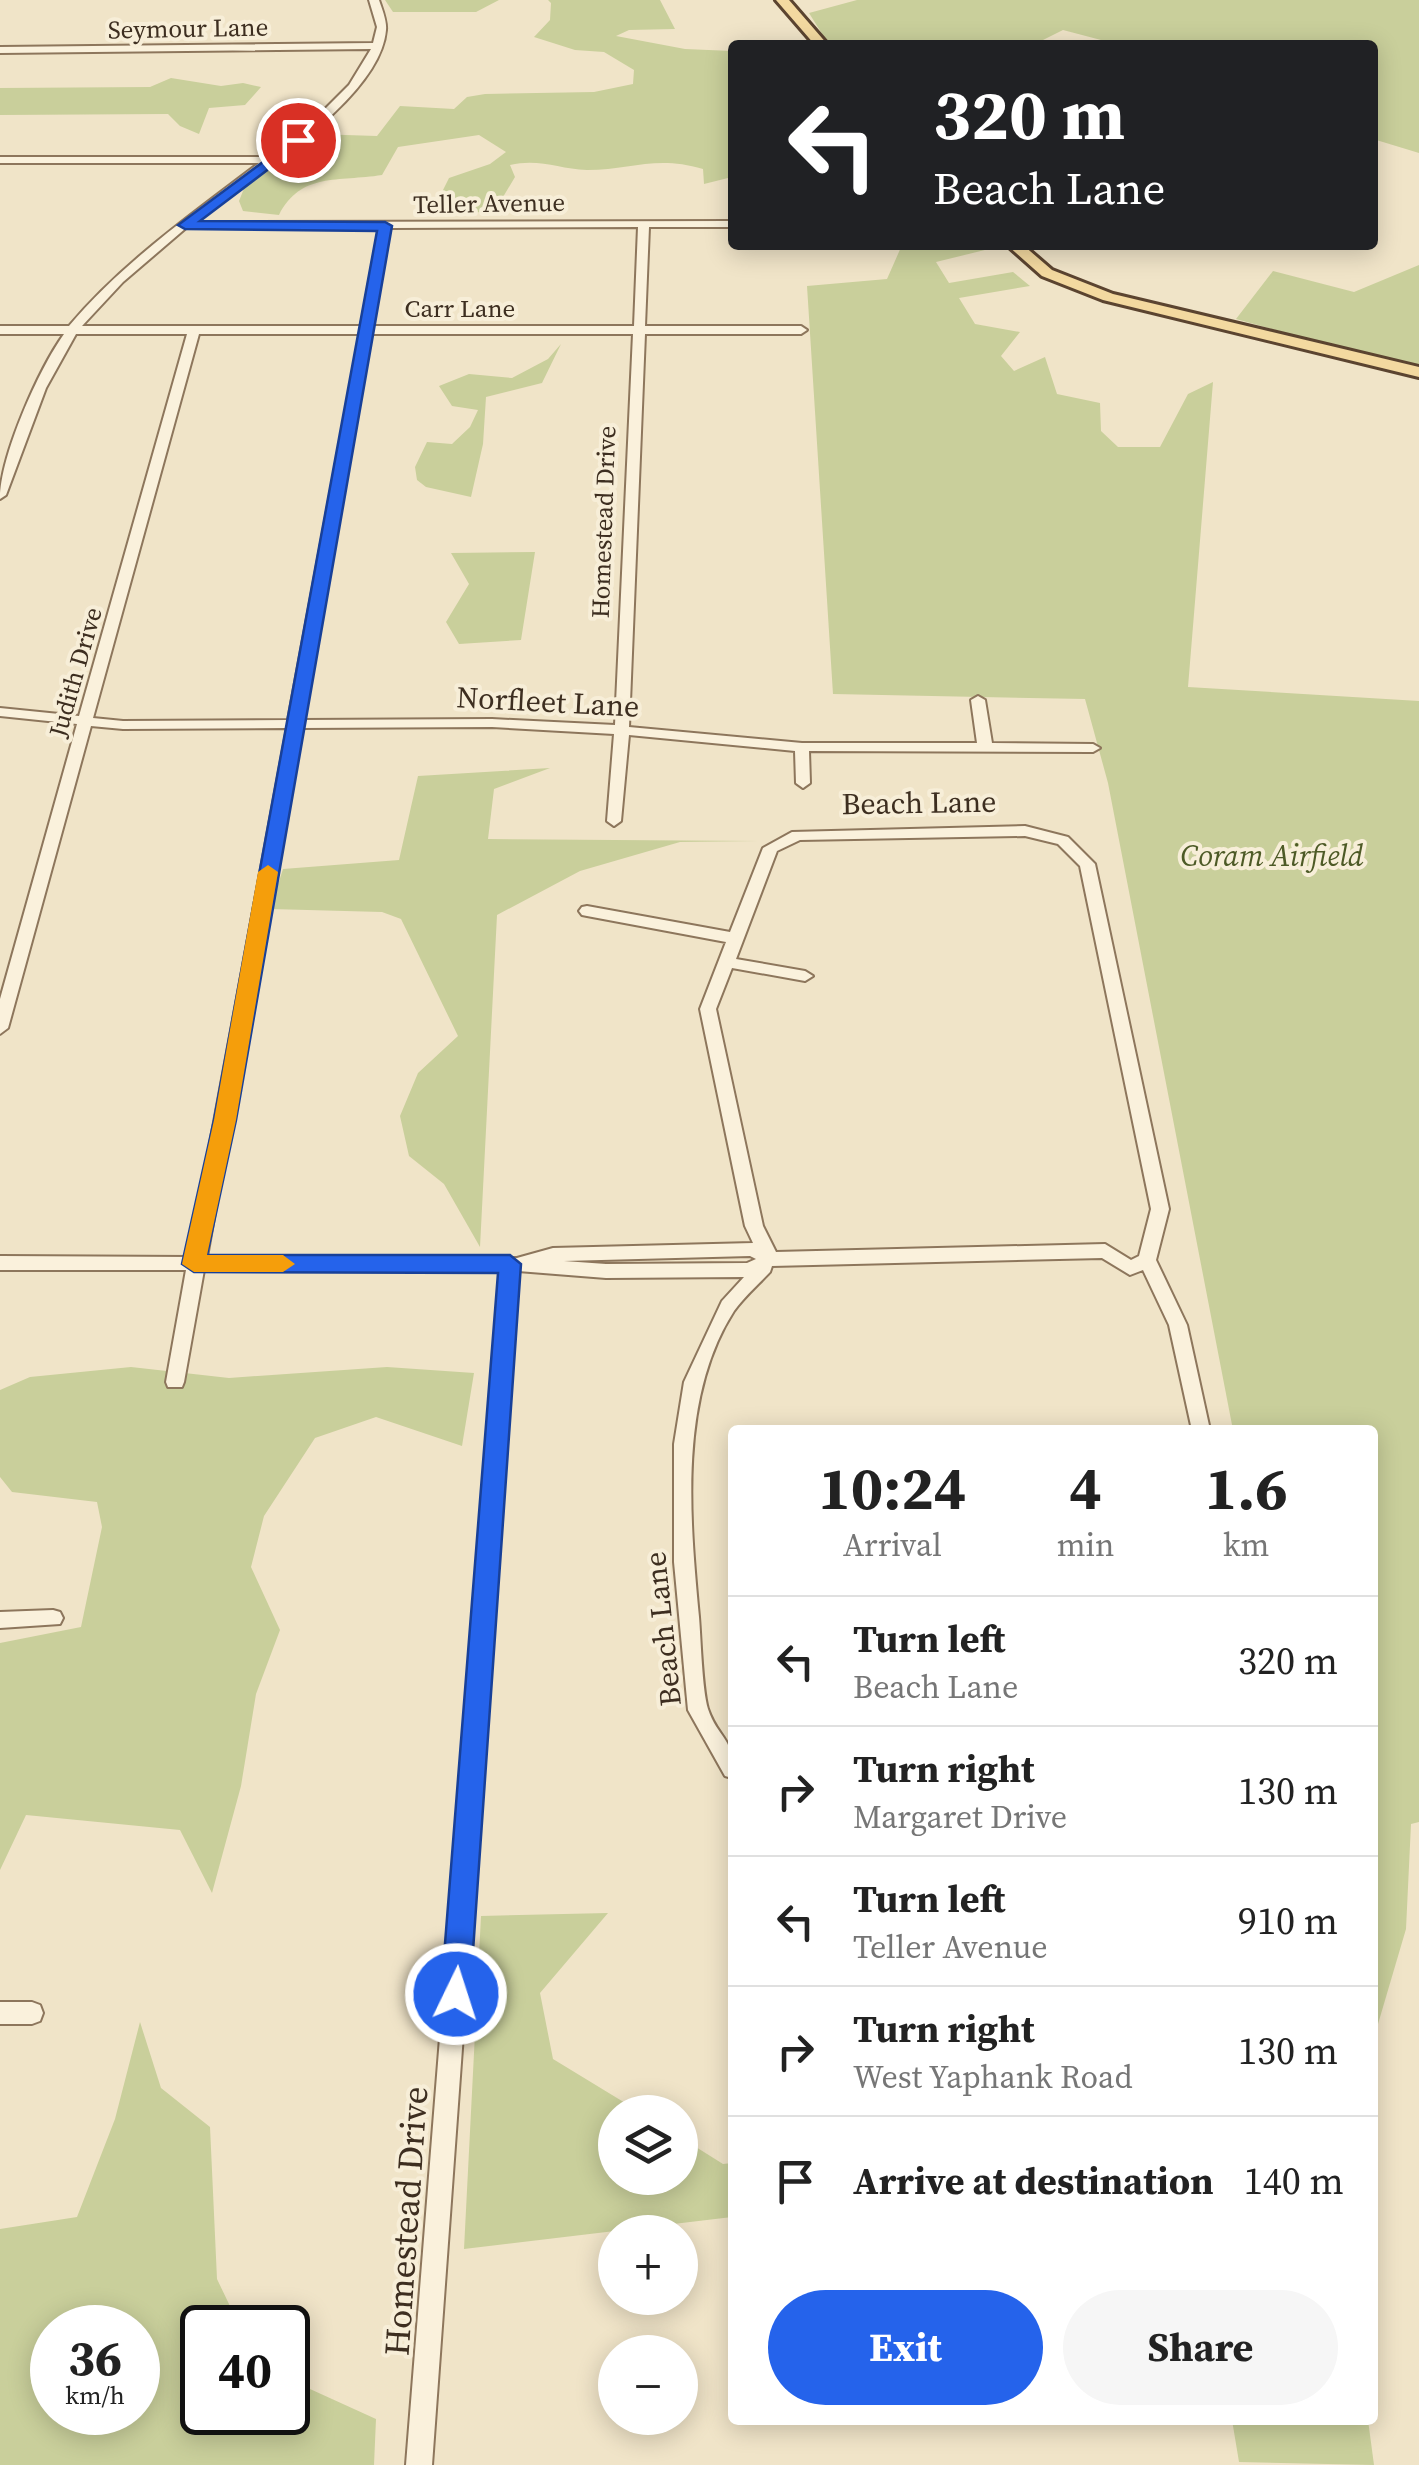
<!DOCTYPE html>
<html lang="en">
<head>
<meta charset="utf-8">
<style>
  body { margin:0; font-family:"Source Serif 4",serif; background:#f6f6f6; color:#222; height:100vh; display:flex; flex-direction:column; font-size:38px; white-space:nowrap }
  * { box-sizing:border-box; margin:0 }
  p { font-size:32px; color:#767676 }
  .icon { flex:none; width:55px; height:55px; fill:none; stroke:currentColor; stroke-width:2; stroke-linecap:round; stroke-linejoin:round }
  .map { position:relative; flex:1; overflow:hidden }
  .drawer { position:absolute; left:728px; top:1425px; width:650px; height:1000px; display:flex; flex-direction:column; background:#fff; border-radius:10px; box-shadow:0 5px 25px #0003 }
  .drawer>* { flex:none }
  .banner { position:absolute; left:728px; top:40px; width:650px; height:210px; border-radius:10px; box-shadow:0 5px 25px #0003; background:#202124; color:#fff; overflow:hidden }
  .tools { position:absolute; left:598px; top:2095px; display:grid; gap:20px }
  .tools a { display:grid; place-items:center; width:100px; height:100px; border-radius:50%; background:#fff; box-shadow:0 5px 25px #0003; font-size:50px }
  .speed { position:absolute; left:30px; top:2305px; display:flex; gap:20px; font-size:50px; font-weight:700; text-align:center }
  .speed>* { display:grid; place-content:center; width:130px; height:130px; border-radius:50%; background:#fff; box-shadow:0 5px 25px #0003; line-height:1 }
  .speed small { font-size:25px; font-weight:400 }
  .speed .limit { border:5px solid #111; border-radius:15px; background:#fff; color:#111 }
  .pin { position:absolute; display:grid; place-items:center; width:85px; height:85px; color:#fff; margin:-42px; border:5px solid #fff; border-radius:50%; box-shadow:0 2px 10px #0007 }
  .me { position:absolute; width:110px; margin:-55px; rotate:4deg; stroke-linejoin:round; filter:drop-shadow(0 0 8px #0008) }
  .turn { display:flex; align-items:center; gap:35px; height:210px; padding:0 40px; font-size:45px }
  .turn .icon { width:130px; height:130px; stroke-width:2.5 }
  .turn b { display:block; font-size:70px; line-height:85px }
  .eta { display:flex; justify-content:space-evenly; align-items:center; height:170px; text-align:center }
  .eta b { font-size:60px; font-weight:700; line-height:70px }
  .primary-button { display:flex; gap:20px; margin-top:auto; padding:20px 40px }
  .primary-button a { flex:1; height:115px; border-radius:60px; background:#2563eb; color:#fff; font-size:40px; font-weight:700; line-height:115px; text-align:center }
  .primary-button a+a { background:#f6f6f6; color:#222 }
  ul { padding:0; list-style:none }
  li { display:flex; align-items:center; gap:30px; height:130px; padding:0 40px; border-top:2px solid #e0e0e0 }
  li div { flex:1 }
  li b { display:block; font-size:38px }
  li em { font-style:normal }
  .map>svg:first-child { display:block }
  .green { fill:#c9cf9b; fill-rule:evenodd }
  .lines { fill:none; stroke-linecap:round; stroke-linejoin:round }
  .minor-casing { stroke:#8d765c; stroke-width:4 }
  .major-casing { stroke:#5b4430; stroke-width:6 }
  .minor { fill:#faf1dc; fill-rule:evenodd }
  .major { fill:#f3d9a0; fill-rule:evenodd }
  .route { fill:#2563eb; stroke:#184099; stroke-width:2.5 }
  .slow { fill:#f59e0b }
  .labels { text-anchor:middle; stroke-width:8; stroke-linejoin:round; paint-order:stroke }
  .far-street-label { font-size:25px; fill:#3d2e20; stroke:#f7eed8 }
  .street-label { font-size:30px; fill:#3d2e20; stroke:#f7eed8 }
  .park-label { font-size:30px; font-style:italic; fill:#4d5a26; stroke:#f7eed8 }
  .near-street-label { font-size:35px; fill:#3d2e20; stroke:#f7eed8 }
</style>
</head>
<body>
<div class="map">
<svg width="1419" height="2465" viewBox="0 0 1419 2465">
  <rect width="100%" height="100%" fill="#f0e4c8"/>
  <path class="green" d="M385,0H499L476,12H393Z
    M548,0H660L675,29L629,30L616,36L685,49L732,51V177L704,184L703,169C656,155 631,170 587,170C559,169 539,158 510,165L515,177L503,197L512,211L431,214L449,178L490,164L506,152L479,135L398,147L382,175C338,182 301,172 279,215L243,211L239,201L245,186L314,134L377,136L400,106L454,109L467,97L485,94L594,92L633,84L634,70L604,52L575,50L534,37L550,20L551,3Z
    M857,0H1419V153L1373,139L1372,45H1120L1063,30L1033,45H829L809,13Z
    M171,78L221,86L243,83L261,87L245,105L209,108L199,134L180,126L168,114L0,115V88L150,87Z
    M902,245H991L993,248L936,262L949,283L1013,272L1030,286L959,298L975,324L1020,332L1001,356L1014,371L1045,357L1057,394L1100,403L1101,431L1118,447H1160L1188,394L1213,382L1188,687L1419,701V1822L1411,1824L1406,1929L1373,2041L1372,1430H1233L1108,783L1085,699L833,694L807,286L887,279Z
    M1419,265V370L1236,319L1273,271L1354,292Z
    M561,344L542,383L486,397L483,444L471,497L426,487L417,480L415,467L427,442L452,444L470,427L478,410L452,406L439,386L469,374L512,378L548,359Z
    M535,552L521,640L459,644L446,622L469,584L451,553Z
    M550,768L494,789L488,839L758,841L680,842L580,871L497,915L480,1247L444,1184L409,1156L400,1116L418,1073L458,1036L401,919L382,912L270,909L283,869L399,860L418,776Z
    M131,1367L229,1378L387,1367L474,1373L462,1446L376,1417L315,1438L264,1516L251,1567L280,1630L256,1694L241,1786L212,1893L180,1830L26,1815L0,1870V1643L81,1627L102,1527L97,1502L12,1492L0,1477V1390L30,1377Z
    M608,1913L540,1993L553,2059L640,2112H615V2178H680V2137L723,2164L732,2163V2217L464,2249L481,1916Z
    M140,2022L161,2088L210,2127L217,2279L240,2327L202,2328V2412H288V2379L376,2419L374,2465H0V2229L77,2217L115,2119ZM52,2328H138V2412H52Z
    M1232,2420H1368L1374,2465L1239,2462Z"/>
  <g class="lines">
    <defs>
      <path id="minor" d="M369,0H379C382,9 387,21 386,30C380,101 246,179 194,222L732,221V227H649L645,326H801L807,330L801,334H645L629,727L802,743H977L971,700L978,696L985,700L992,743L1093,744L1100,748L1093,752L809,751L810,783L803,788L796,783L795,751L629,735L621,821L614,826L607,821L614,734L492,727L301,728L207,1257L517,1258L553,1248L753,1243L745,1226L700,1009L726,942L587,916L582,915L579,911L582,907L587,906L730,932L763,848L792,832L1025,826L1068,837L1095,864L1169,1209L1156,1260L1187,1325L1210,1430H1192L1169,1325L1143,1270L1130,1275L1102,1258L772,1266L770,1272C759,1284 744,1297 734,1311C678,1398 690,1520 699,1617C701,1641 702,1689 708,1709C719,1741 735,1736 732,1778L725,1776L688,1710L674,1562V1444L684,1382L722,1301L744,1277L606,1278L518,1271L432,2465H406L501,1271L204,1270L184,1382L182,1387H168L166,1382L186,1270H0V1256L189,1257L287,728L123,729L91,726L8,1028L0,1034V999L77,724L0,716V708L79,716L187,334H76L46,388L6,495L0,499C0,456 39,369 64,334H0V326H69C123,262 192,214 259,163H0V157H267L319,115L349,85L371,49L0,53V47L373,43L377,27ZM638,227L634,326H373L390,228ZM186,228H379L361,326H82L123,282ZM199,334H360L288,720L123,721L93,718ZM371,334H633L615,725L492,719L302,720ZM1025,836L1058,844L1080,866L1151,1209L1139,1256L1131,1260L1105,1244L776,1252L763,1226L716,1009L732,968L805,981L813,976L805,971L736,959L777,851L800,840ZM750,1256L756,1259L747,1263L606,1264L564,1261Z
        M53,1610L60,1612L63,1618L60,1624L0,1628V1612Z
        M0,2002H32L40,2005L43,2013L40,2021L32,2024H0Z"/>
      <path id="major" d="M776,0H789L828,45H815Z
        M1007,245H1023L1052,270L1113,294L1419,367V377L1103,300L1042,276Z"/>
    </defs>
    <use href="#minor" class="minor-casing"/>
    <use href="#major" class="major-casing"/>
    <use href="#minor" class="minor"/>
    <use href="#major" class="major"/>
  </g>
  <path class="route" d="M298,136L305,140L303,143L200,221L385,222L392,226L236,1120L207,1255H510L521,1264L470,1994L466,2004L456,2008L445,2004L441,1994L498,1273L194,1272L182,1264L214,1120L377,231L185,229L178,225Z"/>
  <path class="slow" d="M268,865L278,872L236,1120L207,1255H283L295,1264L283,1272H194L182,1264L214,1120L258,872Z"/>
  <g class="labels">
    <g class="far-street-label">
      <text transform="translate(188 28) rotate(-1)" y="9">Seymour Lane</text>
      <text transform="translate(489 203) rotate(-1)" y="9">Teller Avenue</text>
      <text x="460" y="317">Carr Lane</text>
      <text transform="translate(603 522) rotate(-88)" y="9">Homestead Drive</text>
      <text transform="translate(75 672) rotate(-74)" y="9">Judith Drive</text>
    </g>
    <g class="street-label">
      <text transform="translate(548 702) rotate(3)" y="10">Norfleet Lane</text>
      <text transform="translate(919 803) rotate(-1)" y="10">Beach Lane</text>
      <text transform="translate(663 1629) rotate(-96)" y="10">Beach Lane</text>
    </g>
    <g class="park-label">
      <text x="1272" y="866">Coram Airfield</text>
    </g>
    <g class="near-street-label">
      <text transform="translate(406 2221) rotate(-86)" y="12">Homestead Drive</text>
    </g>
  </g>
</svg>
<div class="tools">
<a><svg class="icon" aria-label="layers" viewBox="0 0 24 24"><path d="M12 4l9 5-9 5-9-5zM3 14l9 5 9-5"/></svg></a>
<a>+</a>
<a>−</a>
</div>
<div class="speed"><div>36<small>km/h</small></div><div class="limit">40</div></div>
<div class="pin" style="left:298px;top:140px;background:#d93025"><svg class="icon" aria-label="arrive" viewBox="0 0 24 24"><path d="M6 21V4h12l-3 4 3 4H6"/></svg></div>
<svg class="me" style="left:456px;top:1994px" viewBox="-20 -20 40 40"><circle r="17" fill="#2563eb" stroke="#fff" stroke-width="3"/><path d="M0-11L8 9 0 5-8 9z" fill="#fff"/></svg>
<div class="banner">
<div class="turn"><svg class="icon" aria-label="left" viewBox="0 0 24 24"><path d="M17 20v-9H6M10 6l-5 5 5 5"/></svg><div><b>320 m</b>Beach Lane</div></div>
</div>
<section class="drawer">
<div class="eta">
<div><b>10:24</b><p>Arrival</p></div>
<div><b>4</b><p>min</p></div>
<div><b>1.6</b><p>km</p></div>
</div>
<ul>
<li><svg class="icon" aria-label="left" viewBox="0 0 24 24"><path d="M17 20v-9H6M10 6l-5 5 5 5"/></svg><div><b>Turn left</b><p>Beach Lane</p></div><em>320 m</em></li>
<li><svg class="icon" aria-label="right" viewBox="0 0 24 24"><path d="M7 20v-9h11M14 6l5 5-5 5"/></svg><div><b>Turn right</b><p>Margaret Drive</p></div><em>130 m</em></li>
<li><svg class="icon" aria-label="left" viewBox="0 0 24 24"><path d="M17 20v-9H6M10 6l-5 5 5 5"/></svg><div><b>Turn left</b><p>Teller Avenue</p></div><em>910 m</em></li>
<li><svg class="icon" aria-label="right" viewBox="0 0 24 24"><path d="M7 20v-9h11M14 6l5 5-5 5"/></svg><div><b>Turn right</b><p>West Yaphank Road</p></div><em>130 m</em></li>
<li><svg class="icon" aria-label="arrive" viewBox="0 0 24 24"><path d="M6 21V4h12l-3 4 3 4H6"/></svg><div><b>Arrive at destination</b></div><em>140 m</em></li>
</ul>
<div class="primary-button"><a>Exit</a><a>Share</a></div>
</section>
</div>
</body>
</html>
